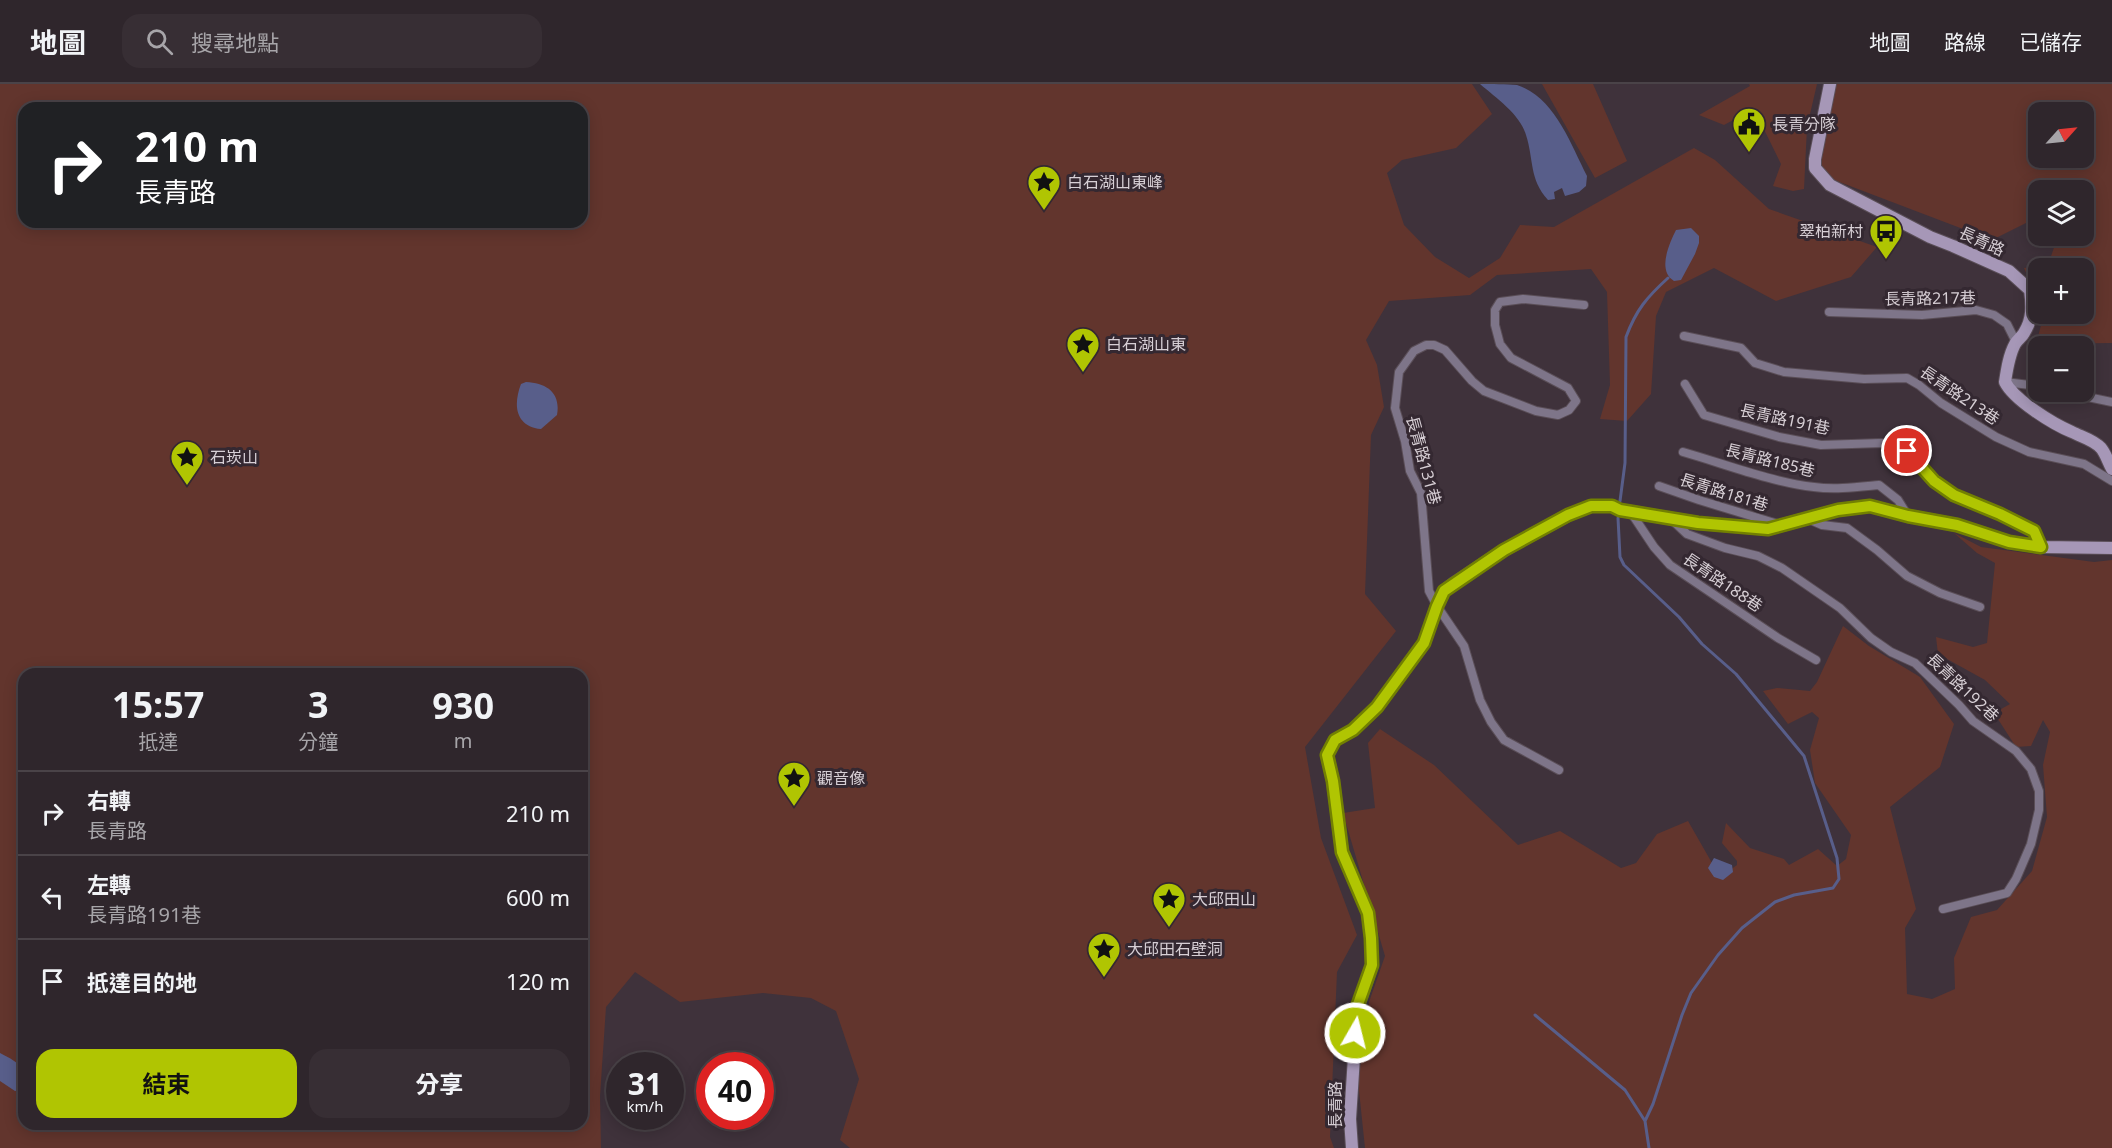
<!DOCTYPE html>
<html lang="zh-TW">
<head>
<meta charset="utf-8">
<style>
  body { margin:0; font-family:"Noto Sans","Noto Sans TC",sans-serif; background:#372e34; color:#f1f3f6; height:100vh; display:flex; flex-direction:column; font-size:22px; white-space:nowrap }
  * { box-sizing:border-box; margin:0 }
  p { font-size:20px; color:#a7a5a9 }
  .icon { flex:none; width:33px; height:33px; fill:none; stroke:currentColor; stroke-width:2; stroke-linecap:round; stroke-linejoin:round }
  .map { position:relative; flex:1; overflow:hidden }
  .sheet { position:absolute; left:18px; top:584px; width:570px; height:462px; display:flex; flex-direction:column; background:#2f262c; border-radius:18px; box-shadow:0 3px 15px #0003,0 0 0 2px #4a4348 }
  .sheet>* { flex:none }
  .top-card { position:absolute; left:18px; top:18px; width:570px; height:126px; border-radius:18px; box-shadow:0 3px 15px #0003,0 0 0 2px #4a4348; background:#202124; color:#fff; overflow:hidden }
  .needle { width:39px; rotate:63deg }
  .fabs { position:absolute; left:2028px; top:18px; display:grid; gap:12px }
  .fabs a { display:grid; place-items:center; width:66px; height:66px; border-radius:12px; background:#2f262c; box-shadow:0 3px 15px #0003,0 0 0 2px #4a4348; font-size:30px }
  .speed { position:absolute; left:606px; top:968px; display:flex; gap:12px; font-size:30px; font-weight:700; text-align:center }
  .speed>* { display:grid; place-content:center; width:78px; height:78px; border-radius:50%; background:#2f262c; box-shadow:0 3px 15px #0003,0 0 0 2px #4a4348; line-height:1 }
  .speed small { font-size:15px; font-weight:400 }
  .speed .limit { border:9px solid #d22; background:#fff; color:#111 }
  .pin { position:absolute; display:grid; place-items:center; width:51px; height:51px; color:#fff; margin:-26px; border:3px solid #fff; border-radius:50%; box-shadow:0 2px 6px #0007 }
  .me { position:absolute; width:66px; margin:-33px; rotate:8deg; stroke-linejoin:round; filter:drop-shadow(0 0 4px #0008) }
  .turn { display:flex; align-items:center; gap:21px; height:126px; padding:0 18px; font-size:27px }
  .turn .icon { width:78px; height:78px; stroke-width:2.5 }
  .turn b { display:block; font-size:42px; line-height:51px }
  .eta { display:flex; justify-content:space-evenly; align-items:center; height:102px; text-align:center }
  .eta b { font-size:36px; font-weight:700; line-height:42px }
  .button { display:flex; gap:12px; margin-top:auto; padding:12px 18px }
  .button a { flex:1; height:69px; border-radius:18px; background:#b0c502; color:#111; font-size:24px; font-weight:700; line-height:69px; text-align:center }
  .button a+a { background:#372e34; color:#f1f3f6 }
  ul { padding:0; list-style:none }
  li { display:flex; align-items:center; gap:18px; height:84px; padding:0 18px; border-top:2px solid #4a4348 }
  li div { flex:1 }
  li b { display:block; font-size:22px }
  li em { font-style:normal }
  header { display:flex; align-items:center; gap:36px; box-sizing:border-box; height:84px; padding:0 30px; background:#2f262c; border-bottom:2px solid #4a4348 }
  header strong { font-size:28px }
  nav { display:flex; gap:33px; margin-inline-start:auto; font-size:21px }
  .search { width:420px; height:54px; background:#372e34; display:flex; align-items:center; gap:15px; box-sizing:border-box; padding:0 21px; border-radius:18px; color:#a7a5a9; font-size:22px }
  .map>svg:first-child { display:block }
  .green { fill:#62352d; fill-rule:evenodd }
  .water { fill:#585e8a }
  .lines { fill:none; stroke-linecap:round; stroke-linejoin:round }
  .stream { stroke:#585e8a; stroke-width:3 }
  .street-casing { stroke:#5a4e57; stroke-width:10 }
  .secondary-casing { stroke:#5a4e57; stroke-width:14 }
  .street { stroke:#7e7589; stroke-width:8 }
  .secondary { stroke:#a697b7; stroke-width:12 }
  .route-casing { stroke:#728001; stroke-width:15 }
  .route { stroke:#b0c502; stroke-width:10 }
  .labels { text-anchor:middle; stroke-width:6; stroke-linejoin:round; paint-order:stroke }
  .poi-label { font-size:16px; fill:#d7cfd5; stroke:#342831; text-anchor:start }
  .street-label { font-size:16px; fill:#d7cfd5; stroke:#342831 }
</style>
</head>
<body>
<header>
<strong>地圖</strong>
<div class="search"><svg class="icon" aria-label="search" viewBox="0 0 24 24"><circle cx="10" cy="10" r="6"/><path d="M15 15l6 6"/></svg>搜尋地點</div>
<nav><a>地圖</a><a>路線</a><a>已儲存</a></nav>
</header>
<div class="map">
<svg width="2112" height="1064" viewBox="0 0 2112 1064">
  <rect width="100%" height="100%" fill="#3f323b"/>
  <path class="green" d="M0,0H1472L1492,30L1456,64L1402,76L1387,89L1404,141L1435,173L1469,194L1500,174L1520,141L1554,143L1694,64L1715,76L1769,125L1877,163L1851,193L1776,217L1714,184L1666,208L1656,232L1651,310L1627,337L1600,335L1610,301L1607,208L1591,185L1497,191L1470,211L1389,217L1366,256L1377,281L1384,323L1371,351L1365,510L1396,547L1305,663L1321,754L1357,851L1337,888L1330,1053L1334,1064H850L840,1056L859,995L836,927L811,914L763,909L680,918L635,888L606,923L600,1012L601,1064H0ZM24,24H582V138H24ZM24,590H582V1040H24Z
    M1542,0H1593L1627,77L1595,94Z
    M1749,0H1817L1807,43L1804,105L1793,107L1773,102L1781,80L1754,25L1724,41L1699,31L1750,2Z
    M1835,0H2112V259L2036,260L2044,230H2084V184H2038V215L2024,184L2048,181L2058,152H2084V106H2038V136L2030,137L1988,158L1963,145L1829,94L1819,82ZM2038,28H2084V74H2038Z
    M1954,449L1981,463L2094,478L2112,476V1064H1365L1358,997L1369,918L1385,872L1343,729L1375,724L1368,659L1380,645L1434,681L1518,761L1560,747L1621,784L1636,779L1657,750L1688,737L1720,793L1737,781V777L1722,759L1726,739L1750,764L1784,775L1789,781L1818,765L1837,782L1846,775L1851,751L1815,699L1810,666L1819,634L1812,628L1788,640L1763,607L1777,604L1810,607L1817,598L1843,542L1869,562L1920,593L1954,640L1940,683L1890,723L1916,825L1905,844L1907,910L1932,915L1955,905L1954,874L1971,833L1997,826L2032,787L2047,733L2043,681L2050,648L2043,636L2031,662L2016,663L1994,629L2010,620L1985,596L1938,570L1936,553L1973,563L1987,559L1995,479L1977,469Z"/>
  <path class="water" d="M1480,0C1491,0 1507,0 1517,1C1555,14 1570,59 1587,92L1586,102L1579,108L1565,112L1562,104L1554,108L1555,115L1548,116C1529,95 1534,76 1526,51C1520,30 1496,14 1480,0Z
    M1691,144L1699,152V159L1695,170L1681,196L1674,197C1657,187 1669,160 1676,146Z
    M526,298C547,299 561,309 557,331L541,345C515,342 513,321 521,300Z
    M1714,774L1732,781L1733,788L1723,796L1714,793L1708,784Z
    M0,969C21,980 24,981 24,1005L15,1007L0,997Z"/>
  <g class="lines">
    <path class="stream" d="M1620,417L1625,379L1626,253C1636,226 1647,213 1668,194
      M1618,434L1620,473L1624,481L1679,533L1702,560L1736,590L1804,672L1837,774L1839,795L1833,804L1794,811L1775,818L1742,844L1718,871L1691,909L1682,931L1653,1020L1645,1037L1649,1064
      M1535,931L1625,1006L1645,1037"/>
    <defs>
      <path id="street" d="M1829,228L1922,231L1976,226L1994,231L2007,240L2016,258
        M1684,252L1741,264L1755,279L1784,288L1864,295L1907,294L1919,301L1941,319L1996,353L2029,368L2084,380L2112,397
        M2005,298L2038,302
        M1685,300L1704,331L1779,353L1821,361L1882,359L1907,367L1934,397L1954,411L2000,430L2034,447L2041,463
        M2064,308L2112,318
        M1683,368C1725,380 1771,398 1814,403C1835,406 1858,403 1879,401L1898,416L1908,432
        M1659,402L1699,416L1781,441
        M1630,427L1654,463L1670,481L1778,554L1816,576
        M1670,434L1687,450L1725,464L1758,472L1782,484L1840,524L1871,554L1891,568L1915,579L1959,621L1973,637L2016,667L2031,685L2039,707V726L2031,760L2016,795L2007,809L1943,825
        M1806,434L1822,441L1847,444L1877,466L1907,492L1940,509L1980,523
        M1559,686L1504,656L1491,638L1480,616L1464,562L1437,522L1429,507L1421,409L1410,387L1405,357L1395,324L1399,288L1414,267L1426,261H1434L1445,266L1472,297L1484,307L1536,327L1558,331L1569,326L1576,317L1568,304L1511,274L1500,260L1495,241V226L1500,218L1523,215L1584,221"/>
      <path id="secondary" d="M1830,0L1815,75V84L1830,101L1930,153L1953,162L2009,187L2030,206C2032,221 2033,235 2024,249C2022,253 2017,256 2015,260C2009,271 2007,285 2005,298C2014,316 2053,340 2072,348C2082,353 2094,356 2101,364C2106,370 2108,378 2112,385
        M1352,1064L1350,1035L1357,926L1372,881L1371,854L1368,829L1342,768L1333,697L1327,671L1335,656L1353,646L1377,623L1424,559L1437,522L1444,507L1454,499L1504,466L1568,431L1591,422H1612L1620,426L1698,439L1768,445L1838,426L1870,422L1908,432L1957,441L2009,458L2041,463L2112,464"/>
    </defs>
    <use href="#street" class="street-casing"/>
    <use href="#secondary" class="secondary-casing"/>
    <use href="#street" class="street"/>
    <use href="#secondary" class="secondary"/>
  </g>
  <g class="lines">
    <defs>
      <path id="route" d="M1355,949L1356,926L1372,881L1371,854L1368,829L1342,768L1333,697L1327,671L1335,656L1353,646L1377,623L1424,559L1437,522L1444,507L1504,466L1568,431L1591,422H1612L1620,426L1698,439L1768,445L1838,426L1870,422L1908,432L1957,441L2009,458L2041,463L2034,447L2000,430L1954,411L1934,397L1907,367"/>
    </defs>
    <use href="#route" class="route-casing"/>
    <use href="#route" class="route"/>
  </g>
  <defs>
    <symbol id="civic-pin" viewBox="-11 -11 22 30"><path d="M0 17L-7.5 6A9.5 9.5 0 1 1 7.5 6Z" fill="#b0c502" stroke="#342831"/><path d="M-.6-6.5H3V-4.5H.6V-3L4-1V1h2V6H-6V1h2V-1L-.6-3ZM-1.2 2.5V6h2.4V2.5Z" fill="#111"/></symbol>
    <symbol id="sight-pin" viewBox="-11 -11 22 30"><path d="M0 17L-7.5 6A9.5 9.5 0 1 1 7.5 6Z" fill="#b0c502" stroke="#342831"/><path d="M0-6L1.8-2.2L6-1.7L2.9 1.2L3.7 5.4L0 3.3L-3.7 5.4L-2.9 1.2L-6-1.7L-1.8-2.2Z" fill="#111"/></symbol>
    <symbol id="bus-pin" viewBox="-11 -11 22 30"><path d="M0 17L-7.5 6A9.5 9.5 0 1 1 7.5 6Z" fill="#b0c502" stroke="#342831"/><path d="M-5-6H5V4H4V6H2V4H-2V6H-4V4H-5ZM-3.5-4V0h7V-4ZM-3.5 1.2v1.5H-2V1.2ZM2 1.2v1.5H3.5V1.2Z" fill="#111"/></symbol>
  </defs>
  <g fill-rule="evenodd">
    <use href="#civic-pin" x="1730" y="21" width="38" height="52"/>
    <use href="#sight-pin" x="1025" y="79" width="38" height="52"/>
    <use href="#bus-pin" x="1867" y="128" width="38" height="52"/>
    <use href="#sight-pin" x="1064" y="241" width="38" height="52"/>
    <use href="#sight-pin" x="168" y="354" width="38" height="52"/>
    <use href="#sight-pin" x="775" y="675" width="38" height="52"/>
    <use href="#sight-pin" x="1150" y="796" width="38" height="52"/>
    <use href="#sight-pin" x="1085" y="846" width="38" height="52"/>
  </g>
  <g class="labels">
    <g class="poi-label">
      <text x="1772" y="46">長青分隊</text>
      <text x="1067" y="104">白石湖山東峰</text>
      <text x="1863" y="153" text-anchor="end">翠柏新村</text>
      <text x="1106" y="266">白石湖山東</text>
      <text x="210" y="379">石崁山</text>
      <text x="817" y="700">觀音像</text>
      <text x="1192" y="821">大邱田山</text>
      <text x="1127" y="871">大邱田石壁洞</text>
    </g>
    <g class="street-label">
      <text transform="translate(1982 157) rotate(24)" y="6">長青路</text>
      <text transform="translate(1930 214) rotate(-1)" y="6">長青路217巷</text>
      <text transform="translate(1960 311) rotate(34)" y="6">長青路213巷</text>
      <text transform="translate(1785 335) rotate(12)" y="6">長青路191巷</text>
      <text transform="translate(1424 376) rotate(75)" y="6">長青路131巷</text>
      <text transform="translate(1770 376) rotate(14)" y="6">長青路185巷</text>
      <text transform="translate(1724 408) rotate(17)" y="6">長青路181巷</text>
      <text transform="translate(1723 498) rotate(34)" y="6">長青路188巷</text>
      <text transform="translate(1963 603) rotate(43)" y="6">長青路192巷</text>
      <text transform="translate(1335 1021) rotate(-90)" y="6">長青路</text>
    </g>
  </g>
</svg>
<div class="fabs">
<a><svg class="needle" viewBox="-14 -14 28 28"><path d="M0-13l5 13h-10z" fill="#e53935"/><path d="M0 13l5-13h-10z" fill="#a7a5a9"/></svg></a>
<a><svg class="icon" aria-label="layers" viewBox="0 0 24 24"><path d="M12 4l9 5-9 5-9-5zM3 14l9 5 9-5"/></svg></a>
<a>+</a>
<a>−</a>
</div>
<div class="speed"><div>31<small>km/h</small></div><div class="limit">40</div></div>
<div class="pin" style="left:1907px;top:367px;background:#d93025"><svg class="icon" aria-label="arrive" viewBox="0 0 24 24"><path d="M6 21V4h12l-3 4 3 4H6"/></svg></div>
<svg class="me" style="left:1355px;top:949px" viewBox="-20 -20 40 40"><circle r="17" fill="#b0c502" stroke="#fff" stroke-width="3"/><path d="M0-11L8 9 0 5-8 9z" fill="#fff"/></svg>
<div class="top-card">
<div class="turn"><svg class="icon" aria-label="right" viewBox="0 0 24 24"><path d="M7 20v-9h11M14 6l5 5-5 5"/></svg><div><b>210 m</b>長青路</div></div>
</div>
<section class="sheet">
<div class="eta">
<div><b>15:57</b><p>抵達</p></div>
<div><b>3</b><p>分鐘</p></div>
<div><b>930</b><p>m</p></div>
</div>
<ul>
<li><svg class="icon" aria-label="right" viewBox="0 0 24 24"><path d="M7 20v-9h11M14 6l5 5-5 5"/></svg><div><b>右轉</b><p>長青路</p></div><em>210 m</em></li>
<li><svg class="icon" aria-label="left" viewBox="0 0 24 24"><path d="M17 20v-9H6M10 6l-5 5 5 5"/></svg><div><b>左轉</b><p>長青路191巷</p></div><em>600 m</em></li>
<li><svg class="icon" aria-label="arrive" viewBox="0 0 24 24"><path d="M6 21V4h12l-3 4 3 4H6"/></svg><div><b>抵達目的地</b></div><em>120 m</em></li>
</ul>
<div class="button"><a>結束</a><a>分享</a></div>
</section>
</div>
</body>
</html>
